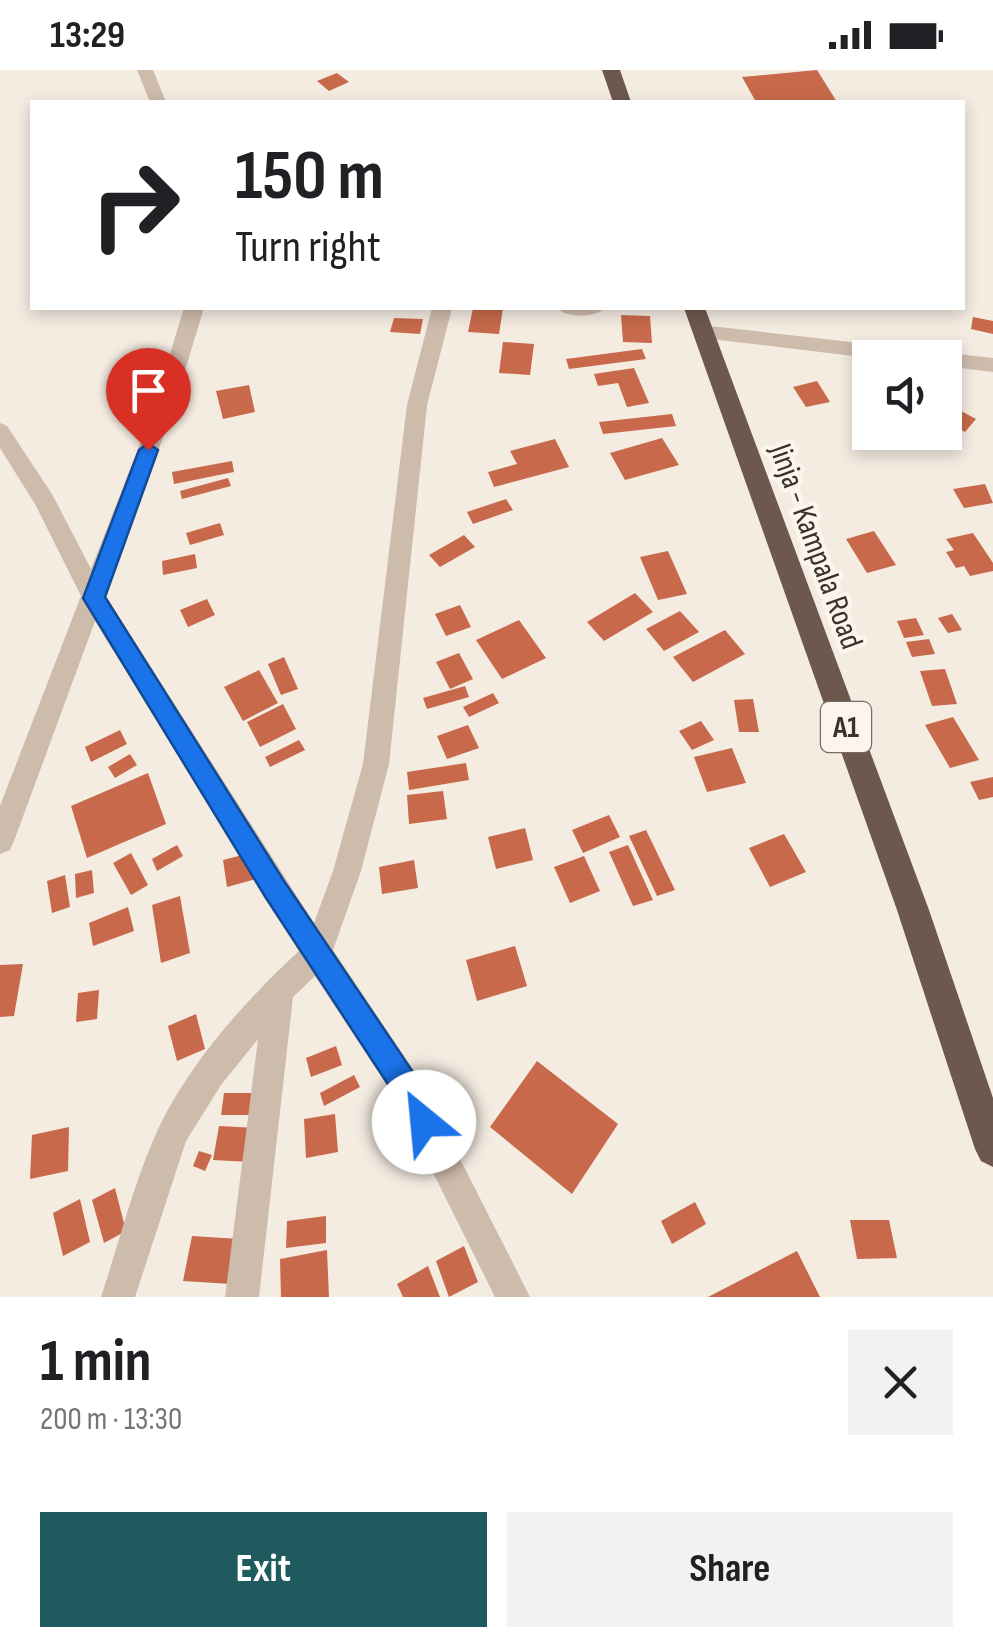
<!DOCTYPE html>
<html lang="en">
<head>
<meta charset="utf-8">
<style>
  body { margin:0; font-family:"Sofia Sans Condensed",sans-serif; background:#f2f2f2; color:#202124; height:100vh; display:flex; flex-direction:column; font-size:38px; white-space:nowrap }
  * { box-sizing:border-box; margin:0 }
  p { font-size:32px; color:#757577 }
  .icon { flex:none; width:55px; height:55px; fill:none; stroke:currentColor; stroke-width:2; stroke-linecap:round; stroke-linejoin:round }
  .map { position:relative; height:1227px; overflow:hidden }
  .drawer { display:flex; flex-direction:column; background:#fff; flex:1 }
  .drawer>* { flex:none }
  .guide { position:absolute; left:30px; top:30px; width:935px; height:210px; border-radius:0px; box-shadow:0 5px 15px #0003; background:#fff; color:#202124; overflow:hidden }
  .fabs { position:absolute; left:852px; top:270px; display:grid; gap:20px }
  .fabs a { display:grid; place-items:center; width:110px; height:110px; border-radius:0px; background:#fff; box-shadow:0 5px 15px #0003; font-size:50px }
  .pin { position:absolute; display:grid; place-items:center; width:85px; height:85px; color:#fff; margin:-102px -42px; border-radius:50% 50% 50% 0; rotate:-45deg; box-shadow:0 0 10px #0007 }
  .pin .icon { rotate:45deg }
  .me { position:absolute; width:110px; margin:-55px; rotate:332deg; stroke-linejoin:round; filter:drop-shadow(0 0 8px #0008) }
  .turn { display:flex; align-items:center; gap:35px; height:210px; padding:0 40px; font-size:45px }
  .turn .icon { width:130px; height:130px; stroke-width:2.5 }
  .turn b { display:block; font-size:70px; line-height:85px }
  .round { display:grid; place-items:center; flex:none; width:105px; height:105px; border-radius:0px; background:#f2f2f2 }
  .headline { display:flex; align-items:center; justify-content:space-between; height:170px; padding:0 40px }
  h1 { font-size:60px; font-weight:700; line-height:75px }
  .primary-button { display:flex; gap:20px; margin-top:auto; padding:20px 40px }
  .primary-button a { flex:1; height:115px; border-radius:0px; background:#1f5a5e; color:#fff; font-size:40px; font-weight:700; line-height:115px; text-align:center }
  .primary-button a+a { background:#f2f2f2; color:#202124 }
  .status { display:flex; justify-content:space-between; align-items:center; height:70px; padding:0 50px; background:#fff; direction:ltr }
  .status svg { height:28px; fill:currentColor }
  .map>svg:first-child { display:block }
  .building { fill:#c8694b }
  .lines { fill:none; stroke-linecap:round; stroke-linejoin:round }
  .minor { fill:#cdbbac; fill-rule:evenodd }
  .trunk { fill:#6c584f; fill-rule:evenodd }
  .route { fill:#1a73e8; stroke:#114b97; stroke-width:2.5 }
  .labels { text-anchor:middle; stroke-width:9; stroke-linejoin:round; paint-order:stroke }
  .shield { fill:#fbf5ee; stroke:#756b66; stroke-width:2.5 }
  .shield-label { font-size:30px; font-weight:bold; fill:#3b302b }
  .street-label { font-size:32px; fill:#3b302b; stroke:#fbf5ee }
</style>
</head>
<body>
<div class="status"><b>13:29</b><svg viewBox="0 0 49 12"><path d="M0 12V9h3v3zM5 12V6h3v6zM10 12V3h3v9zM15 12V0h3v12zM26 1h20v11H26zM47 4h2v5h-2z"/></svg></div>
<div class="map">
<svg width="993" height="1227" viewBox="0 0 993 1227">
  <rect width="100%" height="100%" fill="#f4ebe1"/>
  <path class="building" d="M817,0L837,32H756L742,7Z
    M337,3L349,12L329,21L317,11Z
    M473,238H503L499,264L468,262Z
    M621,245L650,246L652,273L623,272Z
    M973,247L993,251V264L971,259Z
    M394,248L423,249L420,264L390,262Z
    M503,272L534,274L530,305L499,303Z
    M642,279L646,289L569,299L566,289Z
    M634,298L649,333L627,337L618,313L598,316L594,304Z
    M817,311L830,332L806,337L793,317Z
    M249,315L255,342L223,349L216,321Z
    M950,335L976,349L965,362L945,351V341Z
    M672,344L676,356L603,364L599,352Z
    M662,368L679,395L625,410L610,383Z
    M555,369L569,397L494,417L488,402L517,394L510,381Z
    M232,391L234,402L174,414L172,402Z
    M228,408L231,416L182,429L180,421Z
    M985,414L993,433L964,438L953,419Z
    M506,429L513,440L473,454L467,442Z
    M220,453L224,465L190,475L186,463Z
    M874,461L896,495L867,503L846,469Z
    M973,463L993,493V501L970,506L964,496L956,498L946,482L954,480L946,469Z
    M464,465L475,477L440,497L429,485Z
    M668,481L687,524L658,530L640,487Z
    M195,484L197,498L163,505L162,491Z
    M635,523L653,542L604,571L587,552Z
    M207,529L215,545L188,557L180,540Z
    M460,535L471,557L446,566L435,544Z
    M680,541L699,562L664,581L646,559Z
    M952,544L962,560L948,563L938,548Z
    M916,548L924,565L904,568L897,551Z
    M519,550L546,588L502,609L476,570Z
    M725,560L745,584L693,612L673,587Z
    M929,569L935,584L912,587L906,572Z
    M459,583L473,609L450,619L436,592Z
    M284,587L298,619L281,625L268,594Z
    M945,599L957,634L932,636L920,601Z
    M259,600L278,633L243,651L224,617Z
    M465,616L469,627L427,639L423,628Z
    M493,623L499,633L469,647L463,637Z
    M753,629L759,662H739L734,630Z
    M283,634L296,659L260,677L247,652Z
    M953,647L979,690L950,698L925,655Z
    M701,651L714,670L692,680L679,661Z
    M468,655L479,678L447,689L437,666Z
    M120,660L127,674L91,692L85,677Z
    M299,670L305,680L270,697L265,687Z
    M732,678L746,713L707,722L694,687Z
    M130,684L137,695L115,708L108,697Z
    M466,693L469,710L409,720L407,702Z
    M148,703L166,754L87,788L71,736Z
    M993,707V727L979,730L970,712Z
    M443,721L447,749L409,754L407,725Z
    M609,745L620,767L583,783L572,760Z
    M525,758L533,790L496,799L488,767Z
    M646,760L675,820L657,826L629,766Z
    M784,764L806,802L770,817L749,778Z
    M177,775L183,786L157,801L152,789Z
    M628,775L653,830L633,836L609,782Z
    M131,783L148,815L131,825L113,793Z
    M250,783L256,809L227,817L223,790Z
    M584,786L600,821L570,833L554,797Z
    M414,790L418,818L382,824L379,797Z
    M92,800L94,823L76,828L75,804Z
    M65,805L70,837L52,843L47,811Z
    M180,826L190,883L161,893L152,835Z
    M128,837L134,861L93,876L89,853Z
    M515,876L527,916L477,931L466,890Z
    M23,894L14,946L0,947V895Z
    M99,920L97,949L76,952L78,923Z
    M196,944L205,979L177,991L168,956Z
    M336,976L342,995L311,1007L306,988Z
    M537,991L618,1054L572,1124L490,1057Z
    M354,1005L360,1017L324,1036L320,1023Z
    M224,1023H264L261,1045H221Z
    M335,1044L338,1082L306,1088L304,1049Z
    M219,1056L256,1058L250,1092L213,1090Z
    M69,1057L68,1101L30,1109L32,1065Z
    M199,1081L212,1085L205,1101L193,1096Z
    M115,1118L126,1161L104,1173L92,1130Z
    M80,1129L90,1172L63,1186L53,1143Z
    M695,1132L706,1154L672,1174L661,1151Z
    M326,1146V1173L286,1178L287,1151Z
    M850,1150H889L897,1188L857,1189Z
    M192,1166L239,1169L231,1214L183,1211Z
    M464,1176L478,1212L449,1227L436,1191Z
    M327,1180L329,1227H281L280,1189Z
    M797,1181L820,1227H708Z
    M428,1196L440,1227H403L397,1214Z"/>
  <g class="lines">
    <path class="minor" d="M137,0H153L166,32H150Z
      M184,238H204L172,343L105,525L314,853L333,801L363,694L407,335L432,238H452L427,335L389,694L361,801L333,880L420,1010L530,1227H495L398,1032L315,906L293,927L259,1227H225L258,969L221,1015L186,1071L135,1227H101C120,1170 135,1107 161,1053C193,989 247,929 299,881L95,551L14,771L10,780L0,784V736L81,526L35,434L0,378V353L7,356L52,424L91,499L152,343Z
      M557,238H606C595,248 565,248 557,238Z
      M701,255L993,288V302L945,296V288H870L694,267V257Z"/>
    <path class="trunk" d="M602,0H620L631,32H613Z
      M684,238H705L929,840L993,1028V1097L981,1091L975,1079L897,840Z"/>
  </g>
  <path class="route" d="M148,373L158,380L105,527L284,811L419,1011L438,1052L434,1062L424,1066L414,1062L399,1031L266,828L83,528L139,380Z"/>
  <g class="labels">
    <rect class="shield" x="821" y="632" width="50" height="50" rx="8"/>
    <g class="shield-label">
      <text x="846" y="667">A1</text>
    </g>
    <g class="street-label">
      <text transform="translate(817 476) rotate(70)" y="11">Jinja - Kampala Road</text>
    </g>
  </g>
</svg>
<div class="fabs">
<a><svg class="icon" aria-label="sound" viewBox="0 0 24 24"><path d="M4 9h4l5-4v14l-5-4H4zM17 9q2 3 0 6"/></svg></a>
</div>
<div class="pin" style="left:148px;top:380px;background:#d93025"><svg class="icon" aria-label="arrive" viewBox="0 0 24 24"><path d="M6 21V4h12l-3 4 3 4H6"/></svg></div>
<svg class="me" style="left:424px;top:1052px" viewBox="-20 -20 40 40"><circle r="19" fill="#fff"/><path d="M0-13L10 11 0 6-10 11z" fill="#1a73e8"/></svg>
<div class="guide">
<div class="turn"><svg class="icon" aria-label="right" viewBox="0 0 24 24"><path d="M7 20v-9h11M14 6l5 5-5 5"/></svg><div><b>150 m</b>Turn right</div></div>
</div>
</div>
<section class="drawer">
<div class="headline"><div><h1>1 min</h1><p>200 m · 13:30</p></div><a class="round"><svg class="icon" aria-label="close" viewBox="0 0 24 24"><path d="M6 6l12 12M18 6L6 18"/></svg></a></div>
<div class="primary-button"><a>Exit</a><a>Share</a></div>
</section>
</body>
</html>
